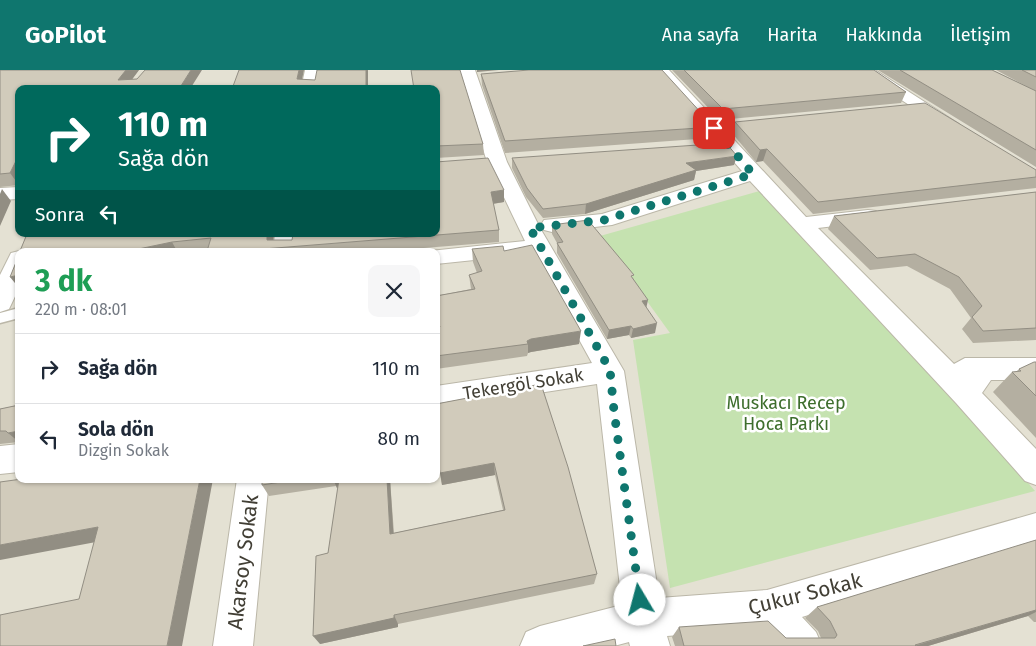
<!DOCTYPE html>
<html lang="tr">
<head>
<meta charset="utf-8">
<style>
  body { margin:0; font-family:"Fira Sans",sans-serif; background:#f6f6f7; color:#1f2937; height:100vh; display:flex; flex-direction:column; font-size:19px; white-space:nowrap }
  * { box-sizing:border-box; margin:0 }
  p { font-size:16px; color:#747a83 }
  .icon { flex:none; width:28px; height:28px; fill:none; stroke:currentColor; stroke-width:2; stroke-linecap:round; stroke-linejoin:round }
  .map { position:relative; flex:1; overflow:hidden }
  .side { position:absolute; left:15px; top:178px; width:425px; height:235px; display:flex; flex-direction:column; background:#fff; border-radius:10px; box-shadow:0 1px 4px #0004 }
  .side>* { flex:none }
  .top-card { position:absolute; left:15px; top:15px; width:425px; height:152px; border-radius:10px; box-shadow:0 1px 4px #0004; background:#00695c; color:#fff; overflow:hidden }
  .pin { position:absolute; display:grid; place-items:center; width:42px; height:42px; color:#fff; margin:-21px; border-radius:10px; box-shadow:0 2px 8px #0006 }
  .me { position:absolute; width:55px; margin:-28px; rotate:352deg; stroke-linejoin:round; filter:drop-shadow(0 0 4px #0008) }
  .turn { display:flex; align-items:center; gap:18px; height:105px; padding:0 20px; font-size:22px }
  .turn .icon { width:65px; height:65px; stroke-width:2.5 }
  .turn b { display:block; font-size:35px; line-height:42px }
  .then { display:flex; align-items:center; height:48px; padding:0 20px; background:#0003; gap:10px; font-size:19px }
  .round { display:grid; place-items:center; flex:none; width:52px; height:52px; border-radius:10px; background:#f6f6f7 }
  .head { display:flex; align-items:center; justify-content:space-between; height:85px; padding:0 20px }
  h1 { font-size:30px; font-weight:700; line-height:38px; color:#1e9e55 }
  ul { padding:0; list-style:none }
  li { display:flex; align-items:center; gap:15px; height:70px; padding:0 20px; border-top:1px solid #e0e1e3 }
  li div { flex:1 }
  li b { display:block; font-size:19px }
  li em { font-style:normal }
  header { display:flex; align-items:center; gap:30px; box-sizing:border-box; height:70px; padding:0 25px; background:#0f766e; color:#fff }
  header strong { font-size:24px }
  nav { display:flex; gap:28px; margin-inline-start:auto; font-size:18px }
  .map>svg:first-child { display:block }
  .residential { fill:#e4e1d3; fill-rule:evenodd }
  .green { fill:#c5e2b0 }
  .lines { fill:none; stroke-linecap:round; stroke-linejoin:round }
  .lane-casing { stroke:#bbb7a8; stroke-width:3 }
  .street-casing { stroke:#bbb7a8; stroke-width:2 }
  .lane { fill:#fff; fill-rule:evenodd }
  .street { fill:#fff; fill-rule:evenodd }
  .wall { fill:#b4afa1 }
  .shaded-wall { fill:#928e83 }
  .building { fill:#d1cbbb; stroke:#928e83 }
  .route { stroke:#0f766e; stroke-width:9; stroke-dasharray:0 16.2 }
  .labels { text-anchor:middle; stroke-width:5; stroke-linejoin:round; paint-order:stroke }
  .street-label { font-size:18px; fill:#423f35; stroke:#fff }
  .park-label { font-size:18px; fill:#3e6e2d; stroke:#fff }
  .near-street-label { font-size:21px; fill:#423f35; stroke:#fff }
</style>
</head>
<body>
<header>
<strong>GoPilot</strong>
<nav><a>Ana sayfa</a><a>Harita</a><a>Hakkında</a><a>İletişim</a></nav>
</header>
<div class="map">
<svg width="1036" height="576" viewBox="0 0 1036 576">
  <rect width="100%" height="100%" fill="#f0eee4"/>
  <path class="residential" d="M0,0H1036V576H0ZM19,19H436V164H19ZM19,181H436V409H19Z"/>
  <path class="green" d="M767,119L868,223L1035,421L670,518L633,270L670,263L600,166Z"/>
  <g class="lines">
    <defs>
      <path id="lane" d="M19,238V248L0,253V243Z"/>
      <path id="street" d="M305,0H321L317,19H301Z
        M459,0H475L507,92L540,158L624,301L659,528L767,520L1036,443V475L802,547L816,562L822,576H775L759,559L667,566L670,576H630L629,572L614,576H520L526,562L540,556L622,535L597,314L436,339V316L592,293L532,184L436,194V181H430L525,171L487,92Z
        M653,0H669L806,147L868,140L876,141L879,146L876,151L818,158L954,294L965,288H1036V310H991L982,323L1036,379V415L1025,411L956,333L750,111L612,155L552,162L544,160L541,155L544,150L602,144L742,101Z
        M856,0H875L959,54L956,58H944Z
        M19,117V129L0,130V118Z
        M275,164H297L295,181H273Z
        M19,181H21H19V218L9,239L0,242V205L11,183Z
        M19,374V402L0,404V376Z
        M237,409H269L253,576H213Z"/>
    </defs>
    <use href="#lane" class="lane-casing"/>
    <use href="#street" class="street-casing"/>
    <use href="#lane" class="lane"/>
    <use href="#street" class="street"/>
  </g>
  <path class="wall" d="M0,0H139L132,9L190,19H19V115L0,117Z
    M672,0H874L906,22L901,33L720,50Z
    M878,0H992L1028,17L996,0H1036V97Z
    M481,4L714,57L711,68L505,83L482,15Z
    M436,19L483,74L484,85L436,88Z
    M735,52L1036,100V118L813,144L763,91L756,92L732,63Z
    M512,88L734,95L696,101L694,110L585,144L543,148L526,127L512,98Z
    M504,120V132L493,134L499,160V172L386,181H20L27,164H274L273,170H292Z
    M1036,122V270L973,273L962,259L971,248L950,219L907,196L870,200L828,159L834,146Z
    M552,155L633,208L646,237L655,263L631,268L629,265L607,269L557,183V173L552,164Z
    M472,179L504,181L579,274L531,282L528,283L527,286L436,299V258L438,257L436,252V226L471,219L469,205L477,203L473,192Z
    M1036,292V368L993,322L1012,302H1016L1019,299Z
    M541,314L597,504L594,514L398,554V557L320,574L328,483L338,418H337L336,416L269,426L262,415V409H390L394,463L503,440L495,405L442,415L437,381H436V334Z
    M19,335V372L0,374V339Z
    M1036,471V552H1034L1028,546L928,576H675L672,567L679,557L786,568H821L818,561L805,548L817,537Z"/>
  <path class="shaded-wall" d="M126,0H139L125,19L118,10Z
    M191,0H202L190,19H179Z
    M299,0H304L300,19L297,9Z
    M366,0H368V19H366Z
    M477,0H499L477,2Z
    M767,79L763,91L756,92L760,80Z
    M19,85V115L10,103Z
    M737,86L734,95L696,101L694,110L585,144L586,134L686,93Z
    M2,119L11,131L0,156V124Z
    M504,120V132L491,134V122Z
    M267,164H274L272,178L267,170Z
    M172,172L177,181H129Z
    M19,205V218L10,207Z
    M648,230L646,239L642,231Z
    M657,253L655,263L631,268L633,259Z
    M631,256L629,265L607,269L609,260Z
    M581,261L579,274L531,282L528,283V274L527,271L531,269Z
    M19,361V372L8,363Z
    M494,393L495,405L442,415L440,403Z
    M200,409H213L182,576H167Z
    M333,409H341L345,417L337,418Z
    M387,409H390L394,474L390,464Z
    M98,457L112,469L0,490V475Z
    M1036,540V542L1028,546L928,576H914Z
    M394,545L398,554V557L320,574L313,566Z"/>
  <path class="building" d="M0,0H126L118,10L137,9L145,0H191L179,19H19V85L10,103L0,104Z
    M239,0H299L297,9L315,10L317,0H366V19H232Z
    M411,0H460L483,74L436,76V19H414Z
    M529,0H662L714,57L505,71L481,4Z
    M684,0H874L906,22L723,39Z
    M900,0H992L1036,21V80Z
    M1022,0H1036V7Z
    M925,33L1036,100V107L818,132L767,79L760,80L735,52Z
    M726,73L737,86L686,93L696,100L586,134L543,139L527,118L512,88Z
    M488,88L504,120L491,122L499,160L251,180V181H207L211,168L172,172L129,181H20L27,164H267V170H292L293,164H436V92Z
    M1036,122V258L983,261L972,247L982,236L959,207L915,184L877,188L834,146Z
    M588,150L634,205L631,206L648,230L642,231L657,253L633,259L631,256L609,260L557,173L563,172L552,155Z
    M532,175L581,261L531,269L527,271L528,274L436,286V258L440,257L436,245V226L475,219L469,205L482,201L472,179L503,176L504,181Z
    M19,185V205L10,207Z
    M1034,292H1036V326L1012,302L1021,301L1019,299Z
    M541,314L568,397L597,504L394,545V548L313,566L316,486L328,483L339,409H387L390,464L505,440L494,393L440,403L436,375V334Z
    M19,335V361L8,363L6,361H0V339Z
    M22,409H200L167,576H0V545L79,529L98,457L0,475V412Z
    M262,409H300L262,415Z
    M1036,470V540L915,575L916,576H684L679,557L768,551L786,568H835L837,565L830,551L817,537Z
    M615,569L616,576H583Z"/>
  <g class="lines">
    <path class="route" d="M640,530L614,341L610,300L530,158L604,150L753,104L714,58"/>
  </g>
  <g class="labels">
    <g class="street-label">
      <text transform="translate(523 314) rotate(-9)" y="6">Tekergöl Sokak</text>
    </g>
    <g class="park-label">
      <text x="786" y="339">Muskacı Recep<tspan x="786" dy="21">Hoca Parkı</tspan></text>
    </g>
    <g class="near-street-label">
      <text transform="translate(243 492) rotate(-83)" y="7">Akarsoy Sokak</text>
      <text transform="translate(805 524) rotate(-14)" y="7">Çukur Sokak</text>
    </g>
  </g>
</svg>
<div class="pin" style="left:714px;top:58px;background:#d93025"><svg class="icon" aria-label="arrive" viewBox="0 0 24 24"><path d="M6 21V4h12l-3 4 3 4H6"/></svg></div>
<svg class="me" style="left:640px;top:530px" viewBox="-20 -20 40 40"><circle r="19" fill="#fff"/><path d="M0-13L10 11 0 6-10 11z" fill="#0f766e"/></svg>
<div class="top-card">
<div class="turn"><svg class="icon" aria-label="right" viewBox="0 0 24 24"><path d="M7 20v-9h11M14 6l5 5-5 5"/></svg><div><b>110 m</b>Sağa dön</div></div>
<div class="then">Sonra<svg class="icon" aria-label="left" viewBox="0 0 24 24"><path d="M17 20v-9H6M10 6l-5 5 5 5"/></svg></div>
</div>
<section class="side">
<div class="head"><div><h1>3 dk</h1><p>220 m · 08:01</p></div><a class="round"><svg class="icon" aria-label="close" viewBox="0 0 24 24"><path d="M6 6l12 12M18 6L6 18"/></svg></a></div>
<ul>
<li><svg class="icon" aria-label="right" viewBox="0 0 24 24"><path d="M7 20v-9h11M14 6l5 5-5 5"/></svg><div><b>Sağa dön</b></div><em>110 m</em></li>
<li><svg class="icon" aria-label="left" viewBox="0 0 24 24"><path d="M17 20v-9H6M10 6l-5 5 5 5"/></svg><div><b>Sola dön</b><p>Dizgin Sokak</p></div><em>80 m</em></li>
</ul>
</section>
</div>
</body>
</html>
